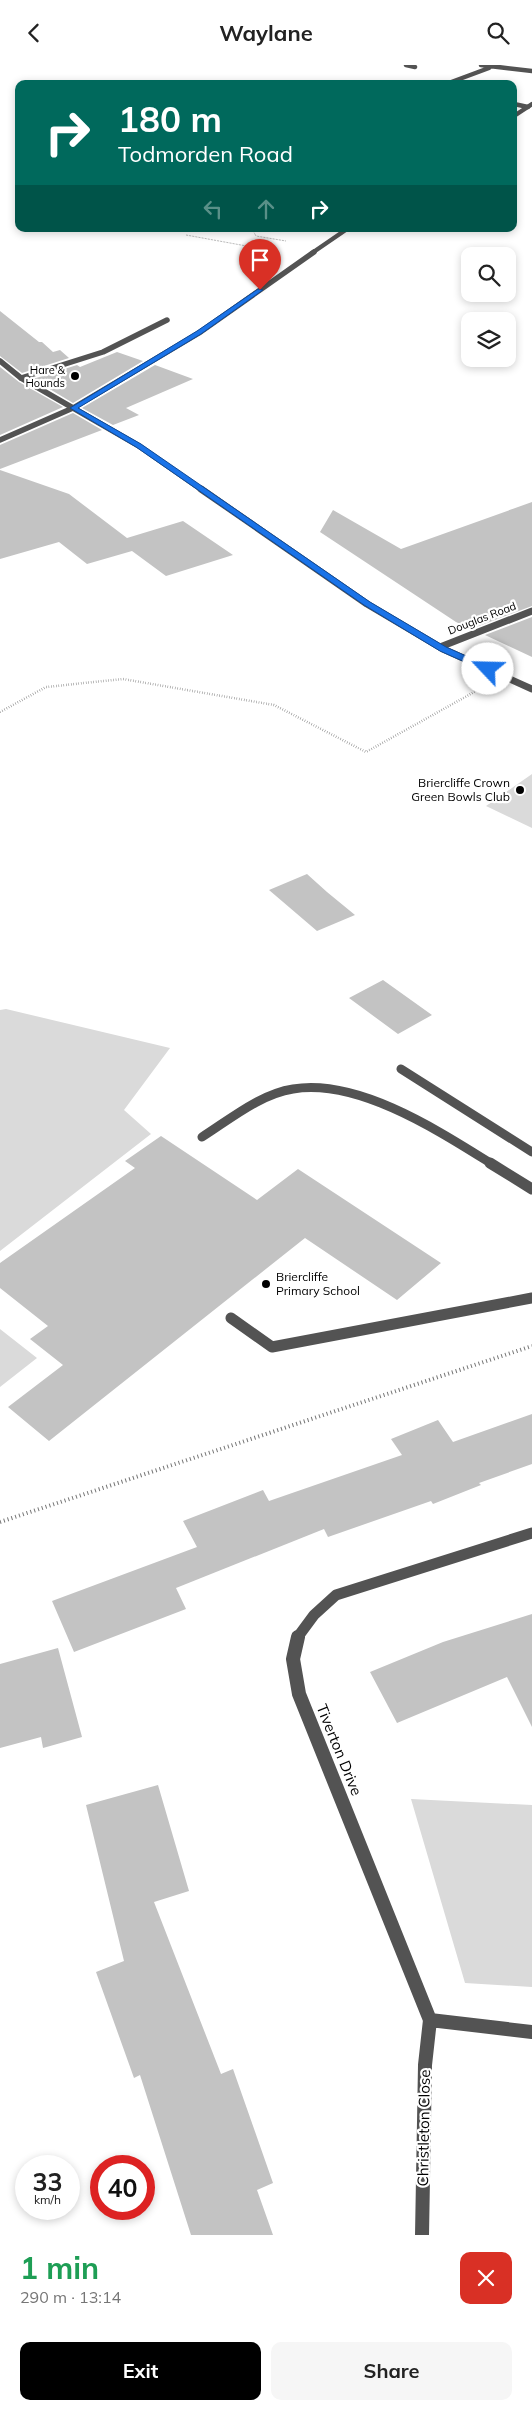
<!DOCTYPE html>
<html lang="en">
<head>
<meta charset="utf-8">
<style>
  body { margin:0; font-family:Mulish,sans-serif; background:#f6f6f6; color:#222; height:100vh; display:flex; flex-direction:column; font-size:19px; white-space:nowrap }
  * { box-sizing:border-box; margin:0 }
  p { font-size:16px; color:#767676 }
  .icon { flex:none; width:28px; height:28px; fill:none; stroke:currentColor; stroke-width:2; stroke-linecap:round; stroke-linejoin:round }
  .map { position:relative; height:2170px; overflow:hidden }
  .details { display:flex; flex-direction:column; background:#fff; flex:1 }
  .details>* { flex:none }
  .guide { position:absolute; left:15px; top:15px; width:502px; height:152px; border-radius:10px; box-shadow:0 2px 8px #0003; background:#00695c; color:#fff; overflow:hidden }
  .buttons { position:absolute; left:461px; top:182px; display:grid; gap:10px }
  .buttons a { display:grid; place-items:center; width:55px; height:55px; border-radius:10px; background:#fff; box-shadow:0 2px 8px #0003; font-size:25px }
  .speed { position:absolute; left:15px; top:2090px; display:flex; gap:10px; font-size:25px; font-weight:700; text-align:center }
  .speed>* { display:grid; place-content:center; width:65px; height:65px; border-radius:50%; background:#fff; box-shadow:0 2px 8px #0003; line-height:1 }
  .speed small { font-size:12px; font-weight:400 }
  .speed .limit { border:8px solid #d22; background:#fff; color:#111 }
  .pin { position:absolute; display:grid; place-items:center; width:42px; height:42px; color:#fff; margin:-51px -21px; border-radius:50% 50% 50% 0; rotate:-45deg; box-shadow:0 0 5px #0007 }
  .pin .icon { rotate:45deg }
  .me { position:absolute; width:55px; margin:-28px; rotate:294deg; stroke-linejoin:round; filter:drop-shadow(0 0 4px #0008) }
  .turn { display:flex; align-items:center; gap:18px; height:105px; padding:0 20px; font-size:22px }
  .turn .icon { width:65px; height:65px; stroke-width:2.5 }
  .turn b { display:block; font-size:35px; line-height:42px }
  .lanes { display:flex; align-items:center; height:48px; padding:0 20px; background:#0003; justify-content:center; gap:25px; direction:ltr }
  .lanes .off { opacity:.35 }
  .round { display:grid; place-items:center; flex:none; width:52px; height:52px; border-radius:10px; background:#f6f6f6 }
  .overview { display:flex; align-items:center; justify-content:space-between; height:85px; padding:0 20px }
  h1 { font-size:30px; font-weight:700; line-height:38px; color:#1e9e55 }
  .cta { display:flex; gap:10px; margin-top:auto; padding:10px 20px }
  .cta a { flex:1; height:58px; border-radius:10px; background:#000; color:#fff; font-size:20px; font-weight:700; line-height:58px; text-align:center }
  .cta a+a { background:#f6f6f6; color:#222 }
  header { display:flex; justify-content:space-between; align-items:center; height:65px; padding:0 20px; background:#fff; font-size:22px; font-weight:700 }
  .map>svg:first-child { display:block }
  .green { fill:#dadada }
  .building { fill:#c3c3c3 }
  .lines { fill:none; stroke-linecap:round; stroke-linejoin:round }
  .path-far2 { stroke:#757575; stroke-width:1; stroke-dasharray:0.5 1; stroke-linecap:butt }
  .path-far1 { stroke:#757575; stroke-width:2.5; stroke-dasharray:0.5 2; stroke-linecap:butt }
  .path { stroke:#757575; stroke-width:4; stroke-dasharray:1 3; stroke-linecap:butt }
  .service-far3 { stroke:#535353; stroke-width:4.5 }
  .service-far2 { stroke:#535353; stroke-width:5.5 }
  .service-far1 { stroke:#535353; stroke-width:9 }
  .service { stroke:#535353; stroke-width:11 }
  .minor-far4 { stroke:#535353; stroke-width:4.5 }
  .minor-far3 { stroke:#535353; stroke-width:5.5 }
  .minor-far2 { stroke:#535353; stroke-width:7 }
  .minor-far1 { stroke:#535353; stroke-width:11 }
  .minor { stroke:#535353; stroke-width:14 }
  .tertiary-far1 { stroke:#535353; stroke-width:5.5 }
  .tertiary { stroke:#535353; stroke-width:7 }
  .route { fill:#1a73e8; stroke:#114b97 }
  .poi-dot { fill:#000; stroke:#fff; stroke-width:2 }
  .labels { text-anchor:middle; stroke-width:4.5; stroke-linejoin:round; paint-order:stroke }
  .far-poi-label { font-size:11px; fill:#000; stroke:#fff; text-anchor:end }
  .far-street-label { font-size:11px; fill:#000; stroke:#fff }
  .poi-label { font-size:12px; fill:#000; stroke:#fff; text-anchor:end }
  .near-street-label { font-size:15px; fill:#000; stroke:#fff }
</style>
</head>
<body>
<header><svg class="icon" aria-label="back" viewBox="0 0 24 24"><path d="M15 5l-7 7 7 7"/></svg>Waylane<svg class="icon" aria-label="search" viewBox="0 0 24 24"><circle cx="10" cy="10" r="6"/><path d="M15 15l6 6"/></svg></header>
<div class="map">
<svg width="532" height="2170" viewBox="0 0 532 2170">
  <rect width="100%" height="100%" fill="#fff"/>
  <path class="green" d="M532,709V763L486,741Z
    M6,944L170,983L124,1045L151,1069L0,1186V945Z
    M0,1264L37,1293L0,1322Z
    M411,1734L532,1740V1922L465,1918Z"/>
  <path class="building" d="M0,246L39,277H42L53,287L60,285L69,293L22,308L0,291Z
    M117,287L143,296L73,338L33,314L77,300L80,302Z
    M155,300L193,314L126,343L139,350L113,360L82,343Z
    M0,302L19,317L63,342L0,370Z
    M73,348L102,365L0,404V380Z
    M0,405L69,429L127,473L183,456L233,490L166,511L132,486L87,499L59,477L0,494Z
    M532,437V541L471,564L456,557L320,467L333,445L401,484Z
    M532,552V592L485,570Z
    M307,809L327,827L355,850L317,866L269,825Z
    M383,915L432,950L398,969L349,933Z
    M161,1071L257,1135L298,1104L441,1198L397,1235L305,1173L49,1376L8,1342L63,1300L30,1274L48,1261L0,1223V1198L135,1103L125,1096Z
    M532,1349V1399L479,1418L481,1420L433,1439L431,1436L328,1472L324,1464L176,1523L186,1544L74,1587L52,1536L197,1482L183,1456L263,1425L269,1436L402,1390L391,1374L438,1355L453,1377Z
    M532,1549V1662L507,1612L397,1658L370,1607L443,1577Z
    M58,1583L82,1672L43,1683L41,1672L0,1683V1599Z
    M158,1720L189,1826L154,1837L221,2009L233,2004L273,2118L257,2125L273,2170H191L140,2010L134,2013L96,1907L124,1896L86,1740Z"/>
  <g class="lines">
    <path class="path-far2" d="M252,164L256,171L286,176
      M186,170L274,186"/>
    <path class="path-far1" d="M0,647L46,622L123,614L274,640L366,687L476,626"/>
    <path class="path" d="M0,1457L532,1281"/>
    <path class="service-far3" d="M406,0L415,2
      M481,0L532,6
      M446,19L489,3
      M514,39L528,42"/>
    <path class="service-far2" d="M21,313L103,287L167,255"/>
    <path class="service-far1" d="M401,1004L532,1087
      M202,1072C229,1055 260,1029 293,1024C358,1013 439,1066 492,1099"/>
    <path class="service" d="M490,1098L532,1124
      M231,1253L272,1282L532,1233"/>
    <path class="minor-far4" d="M514,51L532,39
      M312,188L347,164"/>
    <path class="minor-far3" d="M0,375L73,343L199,268L314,187"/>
    <path class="minor-far2" d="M440,582L532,546"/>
    <path class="minor-far1" d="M297,1573L314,1550L336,1530L532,1468"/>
    <path class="minor" d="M298,1572L293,1594L299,1629L430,1955L532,1967
      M422,2170L425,2000L430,1955"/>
    <path class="tertiary-far1" d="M0,296L21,313L139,381L202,425"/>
    <path class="tertiary" d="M201,424L367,539L443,584L532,624"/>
  </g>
  <path class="route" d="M258,224L263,225L201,269L78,343L141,379L370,537L446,582L491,602V606H485L440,586L364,540L136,382L70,343L197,266Z"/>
  <g class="poi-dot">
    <circle cx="75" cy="311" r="5"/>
    <circle cx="520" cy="725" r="5"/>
    <circle cx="266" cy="1219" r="5"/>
  </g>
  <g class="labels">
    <g class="far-poi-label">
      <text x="65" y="309">Hare &amp;<tspan x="65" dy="13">Hounds</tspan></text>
    </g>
    <g class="far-street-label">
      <text transform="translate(482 553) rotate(-21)" y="4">Douglas Road</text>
    </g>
    <g class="poi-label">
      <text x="510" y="722">Briercliffe Crown<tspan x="510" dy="14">Green Bowls Club</tspan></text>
      <text x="276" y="1216" text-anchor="start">Briercliffe<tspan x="276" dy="14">Primary School</tspan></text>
    </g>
    <g class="near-street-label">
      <text transform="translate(339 1685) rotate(68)" y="5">Tiverton Drive</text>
      <text transform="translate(424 2063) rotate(-89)" y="5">Christleton Close</text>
    </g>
  </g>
</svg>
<div class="buttons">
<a><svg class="icon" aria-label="search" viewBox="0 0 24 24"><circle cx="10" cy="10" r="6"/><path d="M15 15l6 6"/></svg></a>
<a><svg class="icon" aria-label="layers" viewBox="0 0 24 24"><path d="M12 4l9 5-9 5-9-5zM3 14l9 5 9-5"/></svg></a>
</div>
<div class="speed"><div>33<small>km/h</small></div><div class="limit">40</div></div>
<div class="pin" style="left:260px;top:225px;background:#d93025"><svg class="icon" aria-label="arrive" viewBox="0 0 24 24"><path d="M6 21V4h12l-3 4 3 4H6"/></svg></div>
<svg class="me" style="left:488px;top:604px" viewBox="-20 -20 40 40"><circle r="19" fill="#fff"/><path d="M0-13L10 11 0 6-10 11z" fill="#1a73e8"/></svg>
<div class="guide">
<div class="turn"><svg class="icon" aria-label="right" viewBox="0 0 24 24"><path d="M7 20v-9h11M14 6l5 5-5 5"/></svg><div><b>180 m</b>Todmorden Road</div></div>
<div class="lanes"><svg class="icon off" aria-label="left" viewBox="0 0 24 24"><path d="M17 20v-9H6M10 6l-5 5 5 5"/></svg><svg class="icon off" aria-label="ahead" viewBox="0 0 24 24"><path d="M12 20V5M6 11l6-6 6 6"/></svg><svg class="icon" aria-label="right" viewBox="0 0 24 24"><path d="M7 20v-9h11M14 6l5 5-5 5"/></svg></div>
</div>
</div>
<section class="details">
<div class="overview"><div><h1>1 min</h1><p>290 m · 13:14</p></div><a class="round" style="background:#d93025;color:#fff"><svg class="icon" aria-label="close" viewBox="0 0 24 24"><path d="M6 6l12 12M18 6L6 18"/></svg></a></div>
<div class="cta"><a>Exit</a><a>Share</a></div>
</section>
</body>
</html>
